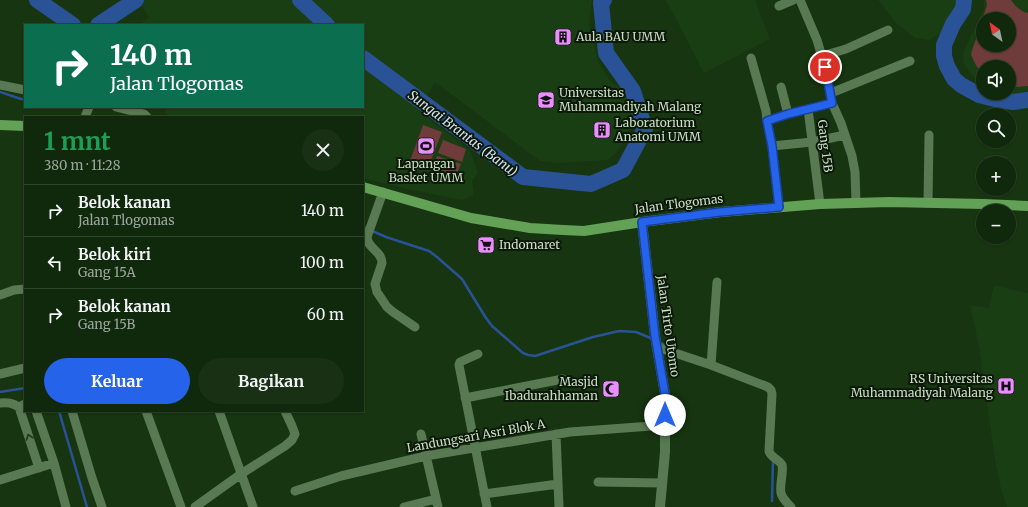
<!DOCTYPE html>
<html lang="id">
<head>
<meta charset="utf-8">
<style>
  body { margin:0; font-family:Merriweather,serif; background:#193015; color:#f1f3f6; height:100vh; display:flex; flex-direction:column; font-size:15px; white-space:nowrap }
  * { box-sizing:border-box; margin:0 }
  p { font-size:13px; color:#9ca69d }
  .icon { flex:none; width:22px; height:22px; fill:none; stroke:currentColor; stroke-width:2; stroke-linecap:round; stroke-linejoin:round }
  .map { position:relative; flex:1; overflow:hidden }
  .panel { position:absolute; left:24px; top:116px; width:340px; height:296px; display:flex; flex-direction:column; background:#10280c; border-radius:0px; box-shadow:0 1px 3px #0004,0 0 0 1px #30442d }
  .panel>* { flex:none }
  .banner { position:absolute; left:24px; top:24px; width:340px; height:84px; border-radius:0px; box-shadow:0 1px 3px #0004,0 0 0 1px #30442d; background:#0b6e4f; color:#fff; overflow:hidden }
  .needle { width:26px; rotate:327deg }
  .fabs { position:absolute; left:976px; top:12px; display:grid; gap:8px }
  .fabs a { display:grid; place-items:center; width:40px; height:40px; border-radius:50%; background:#10280c; box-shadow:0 1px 3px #0004,0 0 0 1px #30442d; font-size:20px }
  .pin { position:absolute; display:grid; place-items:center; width:34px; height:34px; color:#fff; margin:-17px; border:2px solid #fff; border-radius:50%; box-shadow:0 1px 4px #0007 }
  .me { position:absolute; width:44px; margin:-22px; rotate:0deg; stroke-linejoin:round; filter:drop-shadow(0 0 3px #0008) }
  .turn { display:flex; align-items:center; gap:14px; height:84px; padding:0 20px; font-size:18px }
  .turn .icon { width:52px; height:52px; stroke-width:2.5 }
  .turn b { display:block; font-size:28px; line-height:34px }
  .round { display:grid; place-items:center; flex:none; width:42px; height:42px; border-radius:21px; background:#193015 }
  .summary { display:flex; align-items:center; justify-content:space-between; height:68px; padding:0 20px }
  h1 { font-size:24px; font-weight:700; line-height:30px; color:#1e9e55 }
  .button { display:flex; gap:8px; margin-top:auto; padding:8px 20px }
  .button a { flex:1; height:46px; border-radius:24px; background:#2563eb; color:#fff; font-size:16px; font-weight:700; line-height:46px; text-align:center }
  .button a+a { background:#193015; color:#f1f3f6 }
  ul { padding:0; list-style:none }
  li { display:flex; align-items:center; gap:12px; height:52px; padding:0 20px; border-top:1px solid #30442d }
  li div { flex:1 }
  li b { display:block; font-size:15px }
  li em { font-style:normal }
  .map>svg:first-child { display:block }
  .built { fill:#1a3e13; fill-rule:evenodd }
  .green { fill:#703b3b; fill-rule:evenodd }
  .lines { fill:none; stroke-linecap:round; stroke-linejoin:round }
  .stream { stroke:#2a5296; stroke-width:2.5 }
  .river { stroke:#2a5296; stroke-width:16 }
  .street { stroke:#587952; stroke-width:9 }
  .secondary { stroke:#587952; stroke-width:10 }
  .primary { stroke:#63a157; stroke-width:10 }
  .oneway { stroke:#23361f }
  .route-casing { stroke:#184099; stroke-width:10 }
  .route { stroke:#2563eb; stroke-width:7 }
  .labels { text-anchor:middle; stroke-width:4; stroke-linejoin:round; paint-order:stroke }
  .poi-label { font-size:12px; fill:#caddc7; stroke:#0c1909; text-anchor:start }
  .street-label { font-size:12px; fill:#caddc7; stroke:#0c1909 }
  .water-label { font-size:13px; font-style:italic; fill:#d6e2f6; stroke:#0c1909 }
</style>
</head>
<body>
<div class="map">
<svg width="1028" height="507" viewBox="0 0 1028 507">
  <rect width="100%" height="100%" fill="#163510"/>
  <path class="built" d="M139,0H592L589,25L599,63L611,82L630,92L633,98L634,102L630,132L616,153L607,160L558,163L540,161L435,82L418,111L470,150L478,173L472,181L474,195L462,200L407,189L363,178V117H168L164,107H363V25H138L149,18Z
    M666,0H755L770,39L704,73Z
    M878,0H962L954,16L941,33L929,40L915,38L896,23Z
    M984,0H1028V93L1013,94L993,93H1009V67H983V86L970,73L964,64L963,53L982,12L984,8ZM983,19H1009V45H983Z
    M994,285L1028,293V507H1007L1001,489L995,460L979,346L970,305L989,308Z"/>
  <path class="green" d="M986,0H1011C1016,7 1020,11 1028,13V86L1018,87L1009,86V67H983V73C977,68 974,62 971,54L987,5ZM983,19H1009V45H983Z
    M423,125L442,132L428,168L410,161Z
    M443,140L466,149L462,162L438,153Z
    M437,156L461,164L455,178L432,169Z"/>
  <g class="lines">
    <path class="stream" d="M0,92L21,99H25
      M363,227L386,237L429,251L437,257L462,279L486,318L492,326L523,353L528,355L535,356L593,337L619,331L636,332L653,339
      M659,342L669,347
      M0,392L25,388
      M59,411L87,507
      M772,501L773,461"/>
    <path class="river" d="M37,0L73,25
      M300,0L327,25
      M964,0L963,9L953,24L944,45V56L947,66L954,79L961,85L979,95L995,99L1013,102L1028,100
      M98,25L136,0
      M363,58L523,177L591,184L623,170L645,129L633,91L606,53L601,3L604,0"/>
    <path class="street" d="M800,0L817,40L825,67L832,103L841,123L852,156L855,172L856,203
      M779,6L793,0
      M822,56L846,49L888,30
      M751,58L766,111L767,121L772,146L779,207
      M0,85L25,90
      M781,87L788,114
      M831,93L910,61
      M116,107L144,114L147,117
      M808,109L820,204
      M85,117L89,107
      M767,121L788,114L832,103
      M772,146L812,142L845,135
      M383,192L367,237C367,248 382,251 382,263L375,284L377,292L387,307L393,312L415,327
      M928,203L929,135
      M0,295L14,290L25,289
      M657,347L711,365L768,387L771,390L772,394L769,451C771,458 779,459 782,465C783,468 782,472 782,475C780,492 778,494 791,507
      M478,354L460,362L459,365L487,507
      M711,365L717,282
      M0,374L25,368
      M465,398L563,379
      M0,403C8,402 12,403 19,407L25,404
      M19,407L39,468
      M36,411L54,463L66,507
      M72,411L92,478L102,507
      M146,411L181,507
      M219,411L253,507
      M421,434L438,507
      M556,434L559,507
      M0,480L54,463
      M598,482L662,483
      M295,491L341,476L426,456L570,432L665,425
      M484,494L558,484
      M195,507L241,474L285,446L292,440L295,434L292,426L285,411
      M404,507L436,499"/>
    <path class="secondary" d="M642,222L655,336L665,394V452L660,507"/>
    <path class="primary" d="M0,125L25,126
      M363,187L471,218L530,228L563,230L584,231L642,222L721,212L820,204L889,202L984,204L1028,206"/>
  </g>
  <defs><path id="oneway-chevron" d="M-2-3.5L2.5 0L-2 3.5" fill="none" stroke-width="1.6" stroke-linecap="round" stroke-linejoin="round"/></defs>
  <use class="oneway" href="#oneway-chevron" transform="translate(29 437) rotate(-109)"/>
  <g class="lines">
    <defs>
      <path id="route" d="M665,415V394L655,336L642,222L720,212L779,207L772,146L767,121L788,114L832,103L825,67"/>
    </defs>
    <use href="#route" class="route-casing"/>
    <use href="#route" class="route"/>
  </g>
  <defs>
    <symbol id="building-square" viewBox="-11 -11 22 22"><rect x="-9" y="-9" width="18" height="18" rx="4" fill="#ea8dfd" stroke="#0c1909"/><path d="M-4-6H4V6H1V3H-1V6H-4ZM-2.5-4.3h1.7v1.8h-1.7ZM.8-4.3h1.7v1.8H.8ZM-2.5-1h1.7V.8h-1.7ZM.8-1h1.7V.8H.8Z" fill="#111"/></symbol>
    <symbol id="university-square" viewBox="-11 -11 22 22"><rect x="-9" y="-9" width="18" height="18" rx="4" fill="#ea8dfd" stroke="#0c1909"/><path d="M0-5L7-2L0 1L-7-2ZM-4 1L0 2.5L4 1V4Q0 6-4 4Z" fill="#111"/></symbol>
    <symbol id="stadium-square" viewBox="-11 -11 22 22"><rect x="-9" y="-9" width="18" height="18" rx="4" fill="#ea8dfd" stroke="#0c1909"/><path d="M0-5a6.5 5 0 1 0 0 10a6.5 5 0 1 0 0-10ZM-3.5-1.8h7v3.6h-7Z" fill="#111"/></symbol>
    <symbol id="supermarket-square" viewBox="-11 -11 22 22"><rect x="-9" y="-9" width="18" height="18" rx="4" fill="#ea8dfd" stroke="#0c1909"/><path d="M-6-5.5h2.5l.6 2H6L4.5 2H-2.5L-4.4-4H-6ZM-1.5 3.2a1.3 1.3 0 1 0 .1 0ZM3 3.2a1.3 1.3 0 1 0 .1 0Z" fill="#111"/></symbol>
    <symbol id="hospital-square" viewBox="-11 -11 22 22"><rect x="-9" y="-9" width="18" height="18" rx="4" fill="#ea8dfd" stroke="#0c1909"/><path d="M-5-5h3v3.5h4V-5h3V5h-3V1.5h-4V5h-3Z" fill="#111"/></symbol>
    <symbol id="mosque-square" viewBox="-11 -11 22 22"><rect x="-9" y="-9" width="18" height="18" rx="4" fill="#ea8dfd" stroke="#0c1909"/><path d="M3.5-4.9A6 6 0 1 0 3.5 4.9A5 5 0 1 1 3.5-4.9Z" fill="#111"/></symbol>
  </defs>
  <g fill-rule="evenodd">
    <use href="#building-square" x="553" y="27" width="20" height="20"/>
    <use href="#university-square" x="536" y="90" width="20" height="20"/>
    <use href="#building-square" x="592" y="120" width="20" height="20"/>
    <use href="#stadium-square" x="416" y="136" width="20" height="20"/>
    <use href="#supermarket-square" x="476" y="235" width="20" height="20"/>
    <use href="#hospital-square" x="996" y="376" width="20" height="20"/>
    <use href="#mosque-square" x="601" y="379" width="20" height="20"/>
  </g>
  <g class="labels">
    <g class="poi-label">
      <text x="576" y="41">Aula BAU UMM</text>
      <text x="559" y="97">Universitas<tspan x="559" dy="14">Muhammadiyah Malang</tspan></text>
      <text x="615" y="127">Laboratorium<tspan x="615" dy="14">Anatomi UMM</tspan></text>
      <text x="426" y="168" text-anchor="middle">Lapangan<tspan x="426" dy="14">Basket UMM</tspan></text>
      <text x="499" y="249">Indomaret</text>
      <text x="993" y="383" text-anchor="end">RS Universitas<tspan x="993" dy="14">Muhammadiyah Malang</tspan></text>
      <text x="598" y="386" text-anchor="end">Masjid<tspan x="598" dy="14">Ibadurahhaman</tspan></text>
    </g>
    <g class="street-label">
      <text transform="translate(825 146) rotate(83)" y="4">Gang 15B</text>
      <text transform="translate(679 204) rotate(-7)" y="4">Jalan Tlogomas</text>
      <text transform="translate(668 326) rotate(82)" y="4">Jalan Tirto Utomo</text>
      <text transform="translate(476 436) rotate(-10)" y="4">Landungsari Asri Blok A</text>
    </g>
    <g class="water-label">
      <text transform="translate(463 133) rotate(37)" y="5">Sungai Brantas (Banu)</text>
    </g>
  </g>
</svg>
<div class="fabs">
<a><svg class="needle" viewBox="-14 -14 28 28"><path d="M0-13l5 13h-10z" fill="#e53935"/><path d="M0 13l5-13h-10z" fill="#9ca69d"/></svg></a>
<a><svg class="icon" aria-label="sound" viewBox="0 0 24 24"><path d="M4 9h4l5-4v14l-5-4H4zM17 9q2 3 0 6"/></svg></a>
<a><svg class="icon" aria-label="search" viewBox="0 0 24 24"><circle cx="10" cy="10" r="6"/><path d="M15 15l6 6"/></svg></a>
<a>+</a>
<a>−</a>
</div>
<div class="pin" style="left:825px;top:67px;background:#d93025"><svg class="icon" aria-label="arrive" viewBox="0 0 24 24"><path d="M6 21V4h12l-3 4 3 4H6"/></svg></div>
<svg class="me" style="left:665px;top:415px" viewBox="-20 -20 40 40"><circle r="19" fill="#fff"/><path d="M0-13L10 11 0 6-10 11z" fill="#2563eb"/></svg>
<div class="banner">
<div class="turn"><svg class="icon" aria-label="right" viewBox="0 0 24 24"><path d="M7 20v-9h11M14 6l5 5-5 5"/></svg><div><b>140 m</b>Jalan Tlogomas</div></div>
</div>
<section class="panel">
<div class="summary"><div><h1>1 mnt</h1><p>380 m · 11:28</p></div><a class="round"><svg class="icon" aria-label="close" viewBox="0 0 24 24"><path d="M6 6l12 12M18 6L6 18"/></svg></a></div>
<ul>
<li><svg class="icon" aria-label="right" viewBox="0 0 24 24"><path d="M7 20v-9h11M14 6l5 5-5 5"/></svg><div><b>Belok kanan</b><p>Jalan Tlogomas</p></div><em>140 m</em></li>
<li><svg class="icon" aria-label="left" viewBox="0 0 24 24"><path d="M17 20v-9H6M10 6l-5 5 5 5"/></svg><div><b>Belok kiri</b><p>Gang 15A</p></div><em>100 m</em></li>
<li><svg class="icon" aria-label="right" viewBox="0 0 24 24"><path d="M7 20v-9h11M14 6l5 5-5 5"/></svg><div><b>Belok kanan</b><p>Gang 15B</p></div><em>60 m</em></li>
</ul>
<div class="button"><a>Keluar</a><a>Bagikan</a></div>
</section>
</div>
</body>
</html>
